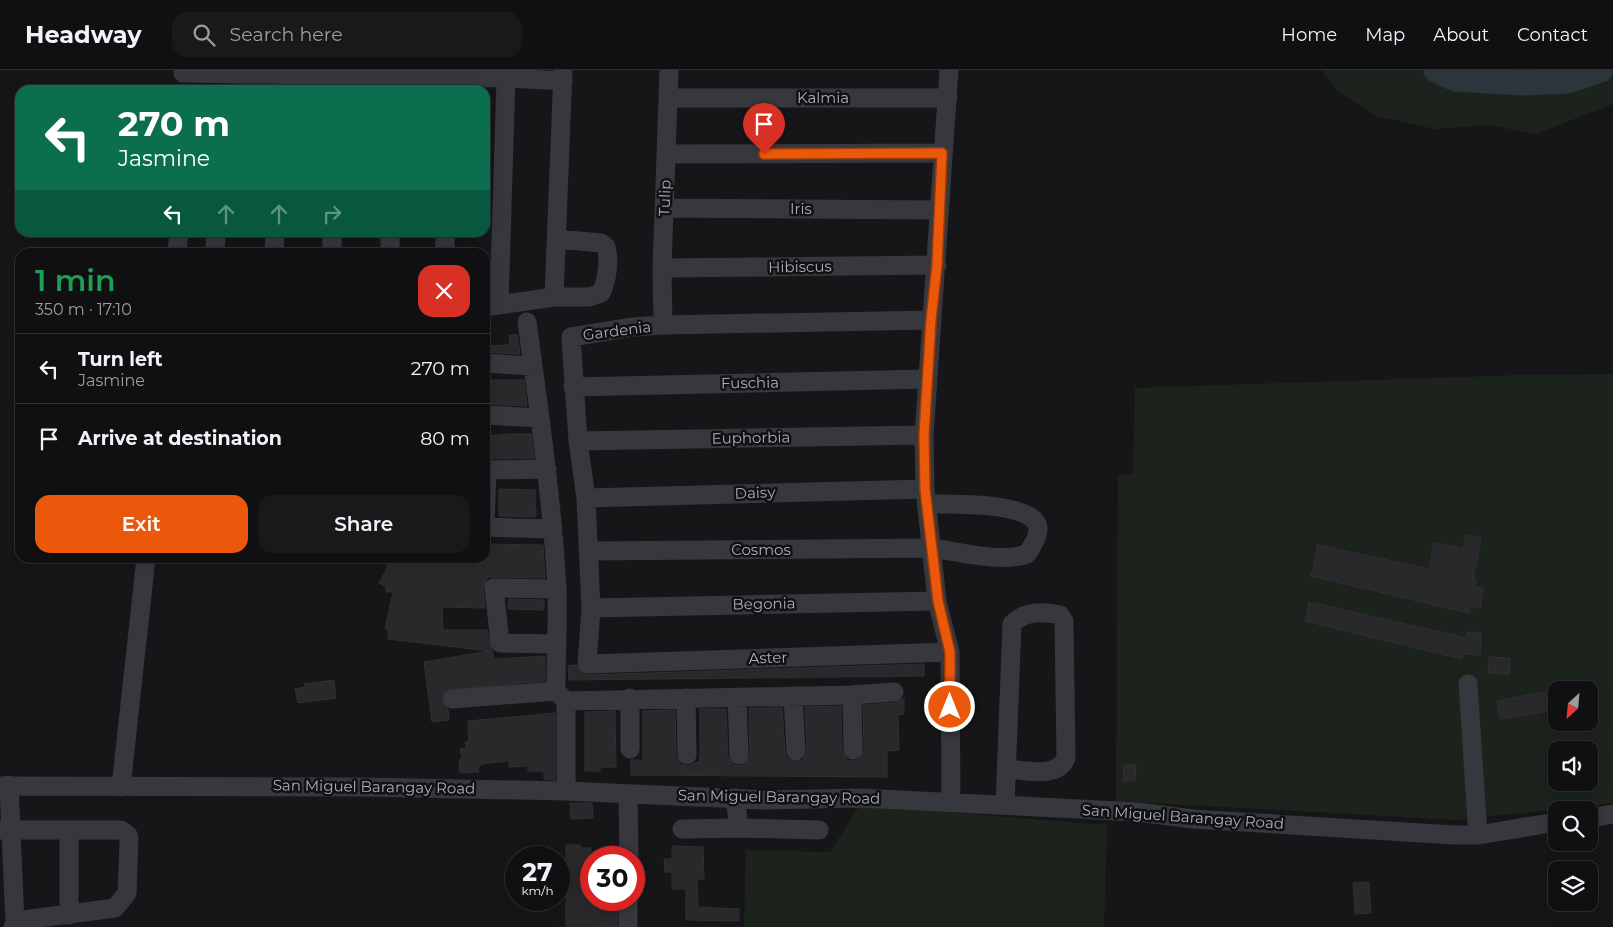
<!DOCTYPE html>
<html lang="en">
<head>
<meta charset="utf-8">
<style>
  body { margin:0; font-family:Montserrat,sans-serif; background:#19191b; color:#f1f3f6; height:100vh; display:flex; flex-direction:column; font-size:19px; white-space:nowrap }
  * { box-sizing:border-box; margin:0 }
  p { font-size:16px; color:#9c9d9f }
  .icon { flex:none; width:28px; height:28px; fill:none; stroke:currentColor; stroke-width:2; stroke-linecap:round; stroke-linejoin:round }
  .map { position:relative; flex:1; overflow:hidden }
  .sheet { position:absolute; left:15px; top:178px; width:475px; height:315px; display:flex; flex-direction:column; background:#101012; border-radius:15px; box-shadow:0 2px 12px #0003,0 0 0 1px #303032 }
  .sheet>* { flex:none }
  .guide { position:absolute; left:15px; top:15px; width:475px; height:152px; border-radius:15px; box-shadow:0 2px 12px #0003,0 0 0 1px #303032; background:#0b6e4f; color:#fff; overflow:hidden }
  .needle { width:32px; rotate:206deg }
  .tools { position:absolute; left:1548px; top:611px; display:grid; gap:10px }
  .tools a { display:grid; place-items:center; width:50px; height:50px; border-radius:10px; background:#101012; box-shadow:0 2px 12px #0003,0 0 0 1px #303032; font-size:25px }
  .speed { position:absolute; left:505px; top:776px; display:flex; gap:10px; font-size:25px; font-weight:700; text-align:center }
  .speed>* { display:grid; place-content:center; width:65px; height:65px; border-radius:50%; background:#101012; box-shadow:0 2px 12px #0003,0 0 0 1px #303032; line-height:1 }
  .speed small { font-size:12px; font-weight:400 }
  .speed .limit { border:8px solid #d22; background:#fff; color:#111 }
  .pin { position:absolute; display:grid; place-items:center; width:42px; height:42px; color:#fff; margin:-51px -21px; border-radius:50% 50% 50% 0; rotate:-45deg; box-shadow:0 0 5px #0007 }
  .pin .icon { rotate:45deg }
  .me { position:absolute; width:55px; margin:-28px; rotate:0deg; stroke-linejoin:round; filter:drop-shadow(0 0 4px #0008) }
  .turn { display:flex; align-items:center; gap:18px; height:105px; padding:0 20px; font-size:22px }
  .turn .icon { width:65px; height:65px; stroke-width:2.5 }
  .turn b { display:block; font-size:35px; line-height:42px }
  .lanes { display:flex; align-items:center; height:48px; padding:0 20px; background:#0003; justify-content:center; gap:25px; direction:ltr }
  .lanes .off { opacity:.35 }
  .round { display:grid; place-items:center; flex:none; width:52px; height:52px; border-radius:15px; background:#19191b }
  .head { display:flex; align-items:center; justify-content:space-between; height:85px; padding:0 20px }
  h1 { font-size:30px; font-weight:600; line-height:38px; color:#1e9e55 }
  .action { display:flex; gap:10px; margin-top:auto; padding:10px 20px }
  .action a { flex:1; height:58px; border-radius:15px; background:#ea580c; color:#fff; font-size:20px; font-weight:600; line-height:58px; text-align:center }
  .action a+a { background:#19191b; color:#f1f3f6 }
  ul { padding:0; list-style:none }
  li { display:flex; align-items:center; gap:15px; height:70px; padding:0 20px; border-top:1px solid #303032 }
  li div { flex:1 }
  li b { display:block; font-size:19px }
  li em { font-style:normal }
  header { display:flex; align-items:center; gap:30px; box-sizing:border-box; height:70px; padding:0 25px; background:#101012; border-bottom:1px solid #303032 }
  header strong { font-size:24px }
  nav { display:flex; gap:28px; margin-inline-start:auto; font-size:18px }
  .search { width:350px; height:45px; background:#19191b; display:flex; align-items:center; gap:12px; box-sizing:border-box; padding:0 18px; border-radius:15px; color:#9c9d9f; font-size:19px }
  .map>svg:first-child { display:block }
  .green { fill:#1c231d; fill-rule:evenodd }
  .lines { fill:none; stroke-linecap:round; stroke-linejoin:round }
  .river { stroke:#2c353c; stroke-width:25 }
  .building { fill:#29292c; stroke:#303034 }
  .minor { stroke:#37383d; stroke-width:19 }
  .route-casing { stroke:#983908; stroke-width:12 }
  .route { stroke:#ea580c; stroke-width:9 }
  .labels { text-anchor:middle; stroke-width:5; stroke-linejoin:round; paint-order:stroke }
  .street-label { font-size:15px; fill:#a8adb8; stroke:#111113 }
</style>
</head>
<body>
<header>
<strong>Headway</strong>
<div class="search"><svg class="icon" aria-label="search" viewBox="0 0 24 24"><circle cx="10" cy="10" r="6"/><path d="M15 15l6 6"/></svg>Search here</div>
<nav><a>Home</a><a>Map</a><a>About</a><a>Contact</a></nav>
</header>
<div class="map">
<svg width="1613" height="857" viewBox="0 0 1613 857">
  <rect width="100%" height="100%" fill="#161618"/>
  <path class="green" d="M1321,0H1613V34L1536,64L1489,55L1435,59L1376,46L1339,22Z
    M1613,304V733L1456,750L1116,731L1118,405L1133,404L1135,318L1518,305ZM1556,620H1589V652H1556ZM1556,680H1589V712H1556Z
    M860,735L1107,755L1104,857H744L746,780L830,782Z"/>
  <g class="lines">
    <path class="river" d="M1436,0L1455,9L1523,13L1568,11L1601,0"/>
  </g>
  <path class="building" d="M517,264L520,284L485,282V276L510,275L509,266Z
    M485,310H524L527,336L485,334Z
    M510,364H531L534,388L485,389V366Z
    M499,419L535,420L536,447L499,446Z
    M1466,465L1481,468L1473,509H1476L1475,517L1483,518L1480,538L1470,536L1469,543L1311,506L1318,475L1429,499L1434,473L1463,479Z
    M485,474L543,475L545,508L488,507L483,519L485,538L442,537L443,560H487L494,589L545,586V611L446,620L441,630L448,639L449,650L432,652L424,592L490,581L388,569L389,560L385,559L393,522H386V517L379,513L387,499V488H433V493L459,494V491H465V488H485Z
    M509,529L544,530V540L508,539Z
    M1309,532L1466,568L1467,562L1481,563L1480,585L1463,584L1462,589L1305,551Z
    M1489,587L1510,588L1509,604L1488,603Z
    M924,594V606L569,610L568,596L576,595L581,603L587,605Z
    M334,610L336,628L298,633L295,619L305,617L304,614Z
    M1556,620V640L1501,649L1497,631Z
    M904,628V644L898,645L899,680L887,681V707L631,705V690H643V641L675,640L676,686L681,695L688,696L700,691V639H726L728,686L733,695L739,696L745,694L750,685L749,638H782L785,682L787,688L796,692L803,690L807,681L805,637L841,636L842,681L847,690L854,691L859,689L864,680L863,635L895,633Z
    M615,641L616,697H600V701H585V642Z
    M555,643V710L544,709V701H528V696L509,697V691L482,694L478,697L479,702L460,703L459,690L462,689L460,679L467,678L465,672H469L468,651Z
    M1124,695H1136L1135,711H1123Z
    M570,733H592L593,748L571,749Z
    M566,775H580V778H591V830H617V857H566Z
    M672,776L703,777L704,809H697L698,837L739,839V851L686,850V819H672V802H665L664,789H672Z
    M1369,812L1371,843L1355,844L1353,813Z"/>
  <g class="lines">
    <path class="minor" d="M949,0L924,365L925,419L937,531L950,582L951,732
      M183,3L506,8L507,0
      M668,28H948
      M666,84L942,83
      M664,138L938,140
      M177,182L179,162
      M215,182L216,162
      M274,182L275,162
      M332,182V162
      M390,182V162
      M445,182V162
      M662,198L937,195
      M554,227H589L601,223C607,211 610,190 606,177L601,173L557,169
      M499,235L506,8L563,11
      M485,237L554,227L563,0
      M931,250L663,255L633,257L571,267L578,371L586,428L591,538L587,594L950,582
      M527,252C539,341 552,429 557,518C558,552 556,587 556,621
      M663,255L662,198L669,0
      M485,293L533,296
      M573,317L927,309
      M485,345L540,348
      M578,371L924,365
      M586,428L925,419
      M485,455L487,400L547,399
      M485,457L552,459
      M589,481L933,478C959,482 1002,493 1027,484C1032,477 1038,467 1038,459C1038,431 946,434 927,434
      M591,538L937,531
      M557,574L500,573L494,518L557,519
      M1468,614L1478,765
      M852,625L853,680
      M793,626L796,681
      M686,628L687,685
      M737,628L739,685
      M452,629L556,621L566,631L852,625L894,622
      M566,631V721
      M630,679V628
      M9,715L15,854
      M0,716L362,717L566,721L767,730L860,728L1137,742L1193,749L1455,765H1478L1556,752
      M121,717L146,488
      M628,724L629,788
      M1005,735L1012,554C1024,541 1044,541 1060,545L1064,551L1066,688C1058,709 1025,700 1007,699
      M1589,748L1613,744
      M739,758L819,760
      M682,759L739,758L735,728
      M0,760H121L128,765L129,770L127,823L115,838L23,850L13,857
      M69,760V845
      M628,857V830"/>
  </g>
  <g class="lines">
    <defs>
      <path id="route" d="M764,84L942,83L937,195L931,250L924,365L925,419L938,531L950,582V637"/>
    </defs>
    <use href="#route" class="route-casing"/>
    <use href="#route" class="route"/>
  </g>
  <g class="labels">
    <g class="street-label">
      <text x="823" y="33">Kalmia</text>
      <text transform="translate(665 128) rotate(-88)" y="5">Tulip</text>
      <text x="801" y="144">Iris</text>
      <text transform="translate(800 197) rotate(-1)" y="5">Hibiscus</text>
      <text transform="translate(617 261) rotate(-7)" y="5">Gardenia</text>
      <text transform="translate(750 313) rotate(-1)" y="5">Fuschia</text>
      <text transform="translate(751 368) rotate(-1)" y="5">Euphorbia</text>
      <text transform="translate(755 423) rotate(-2)" y="5">Daisy</text>
      <text x="761" y="485">Cosmos</text>
      <text transform="translate(764 534) rotate(-1)" y="5">Begonia</text>
      <text transform="translate(768 588) rotate(-2)" y="5">Aster</text>
      <text transform="translate(374 717) rotate(1)" y="5">San Miguel Barangay Road</text>
      <text transform="translate(779 727) rotate(1)" y="5">San Miguel Barangay Road</text>
      <text transform="translate(1183 747) rotate(4)" y="5">San Miguel Barangay Road</text>
    </g>
  </g>
</svg>
<div class="tools">
<a><svg class="needle" viewBox="-14 -14 28 28"><path d="M0-13l5 13h-10z" fill="#e53935"/><path d="M0 13l5-13h-10z" fill="#9c9d9f"/></svg></a>
<a><svg class="icon" aria-label="sound" viewBox="0 0 24 24"><path d="M4 9h4l5-4v14l-5-4H4zM17 9q2 3 0 6"/></svg></a>
<a><svg class="icon" aria-label="search" viewBox="0 0 24 24"><circle cx="10" cy="10" r="6"/><path d="M15 15l6 6"/></svg></a>
<a><svg class="icon" aria-label="layers" viewBox="0 0 24 24"><path d="M12 4l9 5-9 5-9-5zM3 14l9 5 9-5"/></svg></a>
</div>
<div class="speed"><div>27<small>km/h</small></div><div class="limit">30</div></div>
<div class="pin" style="left:764px;top:84px;background:#d93025"><svg class="icon" aria-label="arrive" viewBox="0 0 24 24"><path d="M6 21V4h12l-3 4 3 4H6"/></svg></div>
<svg class="me" style="left:950px;top:637px" viewBox="-20 -20 40 40"><circle r="17" fill="#ea580c" stroke="#fff" stroke-width="3"/><path d="M0-11L8 9 0 5-8 9z" fill="#fff"/></svg>
<div class="guide">
<div class="turn"><svg class="icon" aria-label="left" viewBox="0 0 24 24"><path d="M17 20v-9H6M10 6l-5 5 5 5"/></svg><div><b>270 m</b>Jasmine</div></div>
<div class="lanes"><svg class="icon" aria-label="left" viewBox="0 0 24 24"><path d="M17 20v-9H6M10 6l-5 5 5 5"/></svg><svg class="icon off" aria-label="ahead" viewBox="0 0 24 24"><path d="M12 20V5M6 11l6-6 6 6"/></svg><svg class="icon off" aria-label="ahead" viewBox="0 0 24 24"><path d="M12 20V5M6 11l6-6 6 6"/></svg><svg class="icon off" aria-label="right" viewBox="0 0 24 24"><path d="M7 20v-9h11M14 6l5 5-5 5"/></svg></div>
</div>
<section class="sheet">
<div class="head"><div><h1>1 min</h1><p>350 m · 17:10</p></div><a class="round" style="background:#d93025;color:#fff"><svg class="icon" aria-label="close" viewBox="0 0 24 24"><path d="M6 6l12 12M18 6L6 18"/></svg></a></div>
<ul>
<li><svg class="icon" aria-label="left" viewBox="0 0 24 24"><path d="M17 20v-9H6M10 6l-5 5 5 5"/></svg><div><b>Turn left</b><p>Jasmine</p></div><em>270 m</em></li>
<li><svg class="icon" aria-label="arrive" viewBox="0 0 24 24"><path d="M6 21V4h12l-3 4 3 4H6"/></svg><div><b>Arrive at destination</b></div><em>80 m</em></li>
</ul>
<div class="action"><a>Exit</a><a>Share</a></div>
</section>
</div>
</body>
</html>
